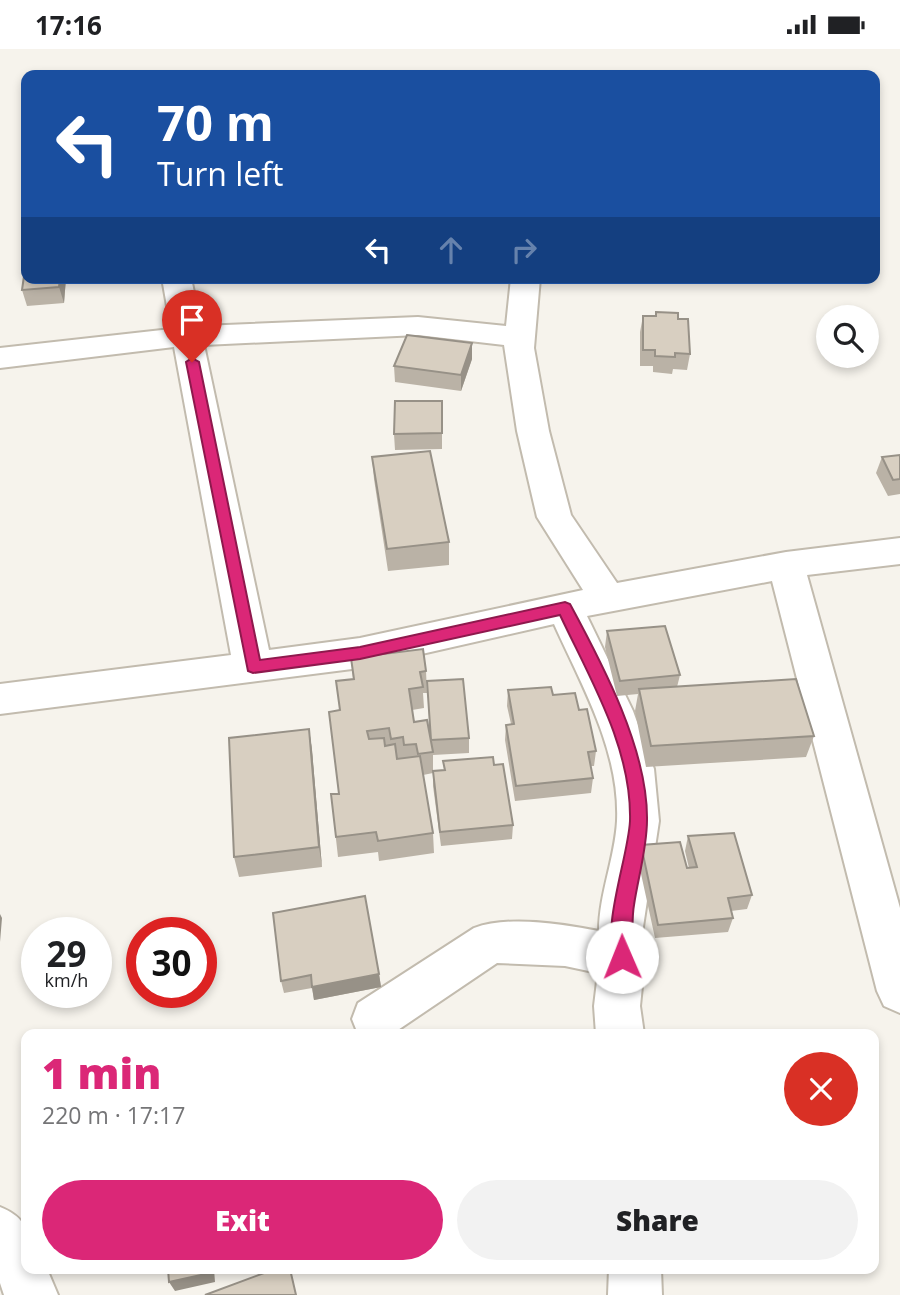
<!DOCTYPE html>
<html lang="en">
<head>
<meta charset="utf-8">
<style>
  body { margin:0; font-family:"Open Sans",sans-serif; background:#f2f2f2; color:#202124; height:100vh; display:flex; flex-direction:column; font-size:26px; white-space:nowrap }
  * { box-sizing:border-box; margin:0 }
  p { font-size:23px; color:#757577 }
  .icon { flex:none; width:38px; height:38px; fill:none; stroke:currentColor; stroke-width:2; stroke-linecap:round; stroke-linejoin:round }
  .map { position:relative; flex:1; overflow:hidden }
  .drawer { position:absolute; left:21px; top:980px; width:858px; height:245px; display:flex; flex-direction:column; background:#fff; border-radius:14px; box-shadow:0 4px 10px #0003 }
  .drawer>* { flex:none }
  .guide { position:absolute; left:21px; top:21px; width:859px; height:214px; border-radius:14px; box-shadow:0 4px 10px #0003; background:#1a4fa0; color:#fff; overflow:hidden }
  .fabs { position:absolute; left:816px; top:256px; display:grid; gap:14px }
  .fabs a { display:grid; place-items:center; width:63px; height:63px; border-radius:50%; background:#fff; box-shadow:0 4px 10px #0003; font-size:35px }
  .speed { position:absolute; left:21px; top:868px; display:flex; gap:14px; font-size:35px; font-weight:700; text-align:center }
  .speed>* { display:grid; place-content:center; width:91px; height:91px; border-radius:50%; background:#fff; box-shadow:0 4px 10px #0003; line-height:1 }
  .speed small { font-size:18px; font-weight:400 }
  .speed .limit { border:10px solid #d22; background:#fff; color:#111 }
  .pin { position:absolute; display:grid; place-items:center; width:60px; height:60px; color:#fff; margin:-72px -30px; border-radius:50% 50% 50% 0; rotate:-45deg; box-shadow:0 0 7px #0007 }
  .pin .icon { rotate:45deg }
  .me { position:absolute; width:77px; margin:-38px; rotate:359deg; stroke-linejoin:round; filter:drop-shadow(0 0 5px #0008) }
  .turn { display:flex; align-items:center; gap:24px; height:147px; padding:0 21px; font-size:32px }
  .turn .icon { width:91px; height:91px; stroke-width:2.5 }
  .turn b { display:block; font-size:49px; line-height:60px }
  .lanes { display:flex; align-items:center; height:66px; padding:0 21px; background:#0003; justify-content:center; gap:35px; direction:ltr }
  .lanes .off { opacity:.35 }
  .round { display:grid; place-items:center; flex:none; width:74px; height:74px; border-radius:37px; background:#f2f2f2 }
  .overview { display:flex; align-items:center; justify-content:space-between; height:119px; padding:0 21px }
  h1 { font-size:42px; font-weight:800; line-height:52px; color:#db2777 }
  .cta { display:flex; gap:14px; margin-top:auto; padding:14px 21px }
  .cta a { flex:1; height:80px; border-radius:42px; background:#db2777; color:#fff; font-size:28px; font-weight:800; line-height:80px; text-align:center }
  .cta a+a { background:#f2f2f2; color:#202124 }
  .status { display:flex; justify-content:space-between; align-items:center; height:49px; padding:0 35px; background:#fff; direction:ltr }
  .status svg { height:19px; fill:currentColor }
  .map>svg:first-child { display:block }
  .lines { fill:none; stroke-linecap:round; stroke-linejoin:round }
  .minor-casing { stroke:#c2bbae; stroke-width:4 }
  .minor { fill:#fff; fill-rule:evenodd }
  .wall { fill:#bab2a6 }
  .shaded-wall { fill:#979187 }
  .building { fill:#d8cfc1; stroke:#979187; stroke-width:2 }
  .route { fill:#db2777; stroke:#8e194d; stroke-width:2 }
</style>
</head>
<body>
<div class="status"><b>17:16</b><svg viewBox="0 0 49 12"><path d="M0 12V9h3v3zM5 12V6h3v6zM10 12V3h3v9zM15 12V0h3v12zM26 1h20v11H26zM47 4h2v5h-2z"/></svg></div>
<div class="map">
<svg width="900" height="1246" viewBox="0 0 900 1246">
  <rect width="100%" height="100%" fill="#f6f3ec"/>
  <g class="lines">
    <defs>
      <path id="minor" d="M162,229H191L201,277L418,268L506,277L511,229H540L534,299L549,382L571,466L617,534L786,503L900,489V515L807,526L900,859V964L884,957L877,942L772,532L587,567L633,662L654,720L659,772L643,878L645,908L640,957L644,985H596L594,957L598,924L565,917L497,914L392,985H358L352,970L358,954L474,879C509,866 563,875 599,882C599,845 615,809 617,772C620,702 582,637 554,575L360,619L0,665V635L231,606L174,298L0,319V299L171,280ZM418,286L504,296L517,382L537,468L583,541L360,589L269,601L204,296Z
        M0,1158C34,1172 26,1188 26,1220H47L58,1246H4L0,1234Z
        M609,1220H661L662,1246H608Z"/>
    </defs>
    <use href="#minor" class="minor-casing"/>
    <use href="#minor" class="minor"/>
  </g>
  <path class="wall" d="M66,229L64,254L27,257L22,241Z
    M643,267L678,270L690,305L687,321L673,320L672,325L653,323V317H640V283Z
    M472,310L461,342L395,333L394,317Z
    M442,352V400L395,401L394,385Z
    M900,406V445L888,447L876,424L882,408Z
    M372,408L449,493V516L388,522L374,430Z
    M607,582L680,626L677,638L814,687L806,708L646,718L635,662L638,645L617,647L605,598Z
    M351,609L426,622L427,644H423L424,659L412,661L414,673L430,685L427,632L469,689V704L433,706V722L444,721L443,712L494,716L513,776L512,790L441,797L433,737V724L423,726L433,784L434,804L379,812L378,803L338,808L331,745H339L340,662L336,632L353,630Z
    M508,641L553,646L579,661L596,702L594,717H591L593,729L591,744L515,752L505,691L506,676L511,675L507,657Z
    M309,680L312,701L322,818L239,828L234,808Z
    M688,787L752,846L747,860L731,862L733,869L728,883L655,889L638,811L641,796L687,819H689L685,802Z
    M273,864L379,925L381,938L314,951L312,939L284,944L281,932Z"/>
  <path class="shaded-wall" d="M60,229H66L64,254L59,238Z
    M472,294V310L461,342V326Z
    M309,680L312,701L322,818L319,798Z
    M0,865L2,869L0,893Z
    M379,925L381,938L314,951L312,938Z
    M210,1220H214L215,1233L175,1242L169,1233Z"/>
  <path class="building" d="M26,213V229H60L59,238L22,241Z
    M656,263L678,264V270H688L690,305L675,304V308L655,307V301H643V267H656Z
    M407,286L472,294L461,326L394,317Z
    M395,352H442V384L394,385Z
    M430,402L449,493L387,500L372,408Z
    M900,406V430L893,431L882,408Z
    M665,577L680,626L620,632L607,582Z
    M423,600L426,622L420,623L423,638L409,640L414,673L427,671L433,703L418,705L416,695L404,696L403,688L391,690L389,679L367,682L369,690L384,689L385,697L395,695L397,710L420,707L433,784L378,792L376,783L336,788L331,745H339L329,663L340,661L336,632L354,630L351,609Z
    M463,630L469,689L431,691L427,632Z
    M796,630L814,687L651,697L639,640Z
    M551,638L553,646L575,644L579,661L587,660L596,702L588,703L593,729L516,737L506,676L514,675L508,641Z
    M309,680L319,798L234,808L229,689Z
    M493,708L494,716L503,715L513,776L440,783L433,722L445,721L443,712Z
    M734,784L752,846L728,849L733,869L658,876L641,796L680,793L687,819L697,818L688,787Z
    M365,847L379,925L312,938L311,926L281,932L273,864Z
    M819,981L820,985H739V983Z
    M168,1220H210V1224L169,1233Z
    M275,1220H290L296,1246H205Z"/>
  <path class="route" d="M192,309L199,313L260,611L360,598L565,553L570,555C603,616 648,701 647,771C647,799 638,829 634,856C631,871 634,904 629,914L622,917L616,914C600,880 628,810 630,772C632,699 590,630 560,566L360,610L253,624L248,622L186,313Z"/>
</svg>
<div class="fabs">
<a><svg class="icon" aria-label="search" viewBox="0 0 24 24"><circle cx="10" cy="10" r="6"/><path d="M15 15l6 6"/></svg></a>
</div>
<div class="speed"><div>29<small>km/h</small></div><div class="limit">30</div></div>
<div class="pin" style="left:192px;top:313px;background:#d93025"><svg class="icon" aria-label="arrive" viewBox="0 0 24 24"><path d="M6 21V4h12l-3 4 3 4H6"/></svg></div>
<svg class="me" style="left:622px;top:908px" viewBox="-20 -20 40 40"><circle r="19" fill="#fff"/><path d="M0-13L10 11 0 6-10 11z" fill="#db2777"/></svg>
<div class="guide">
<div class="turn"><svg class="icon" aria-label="left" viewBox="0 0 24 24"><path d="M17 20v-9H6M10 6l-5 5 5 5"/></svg><div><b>70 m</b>Turn left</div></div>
<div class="lanes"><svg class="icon" aria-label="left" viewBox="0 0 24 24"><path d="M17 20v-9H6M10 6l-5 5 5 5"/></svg><svg class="icon off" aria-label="ahead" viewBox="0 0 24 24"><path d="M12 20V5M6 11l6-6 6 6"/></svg><svg class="icon off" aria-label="right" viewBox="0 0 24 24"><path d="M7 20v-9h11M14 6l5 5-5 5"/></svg></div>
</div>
<section class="drawer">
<div class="overview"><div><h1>1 min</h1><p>220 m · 17:17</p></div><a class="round" style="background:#d93025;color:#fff"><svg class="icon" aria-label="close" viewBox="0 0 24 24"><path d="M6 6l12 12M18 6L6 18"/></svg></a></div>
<div class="cta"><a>Exit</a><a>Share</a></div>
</section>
</div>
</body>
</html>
